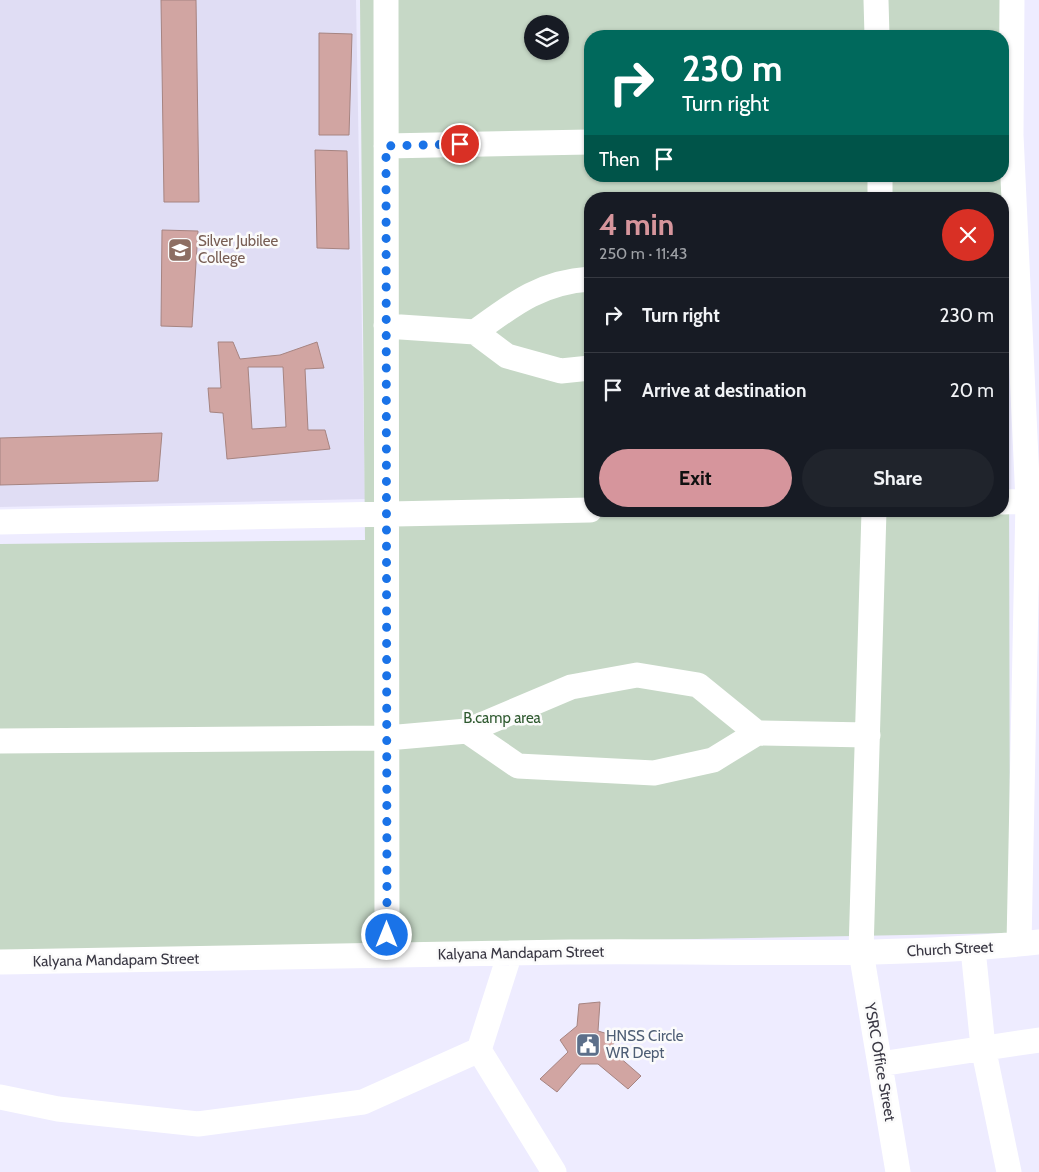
<!DOCTYPE html>
<html lang="en">
<head>
<meta charset="utf-8">
<style>
  body { margin:0; font-family:Cabin,sans-serif; background:#20242c; color:#f1f3f6; height:100vh; display:flex; flex-direction:column; font-size:19px; white-space:nowrap }
  * { box-sizing:border-box; margin:0 }
  p { font-size:16px; color:#9ea1a6 }
  .icon { flex:none; width:28px; height:28px; fill:none; stroke:currentColor; stroke-width:2; stroke-linecap:round; stroke-linejoin:round }
  .map { position:relative; flex:1; overflow:hidden }
  .side { position:absolute; left:584px; top:192px; width:425px; height:325px; display:flex; flex-direction:column; background:#171b24; border-radius:20px; box-shadow:0 1px 4px #0004 }
  .side>* { flex:none }
  .top-card { position:absolute; left:584px; top:30px; width:425px; height:152px; border-radius:20px; box-shadow:0 1px 4px #0004; background:#00695c; color:#fff; overflow:hidden }
  .controls { position:absolute; left:524px; top:15px; display:grid; gap:10px }
  .controls a { display:grid; place-items:center; width:45px; height:45px; border-radius:50%; background:#171b24; box-shadow:0 1px 4px #0004; font-size:25px }
  .pin { position:absolute; display:grid; place-items:center; width:42px; height:42px; color:#fff; margin:-21px; border:2px solid #fff; border-radius:50%; box-shadow:0 1px 5px #0007 }
  .me { position:absolute; width:55px; margin:-28px; rotate:0deg; stroke-linejoin:round; filter:drop-shadow(0 0 4px #0008) }
  .turn { display:flex; align-items:center; gap:18px; height:105px; padding:0 15px; font-size:22px }
  .turn .icon { width:65px; height:65px; stroke-width:2.5 }
  .turn b { display:block; font-size:35px; line-height:42px }
  .then { display:flex; align-items:center; height:48px; padding:0 15px; background:#0003; gap:10px; font-size:19px }
  .round { display:grid; place-items:center; flex:none; width:52px; height:52px; border-radius:26px; background:#20242c }
  .overview { display:flex; align-items:center; justify-content:space-between; height:85px; padding:0 15px }
  h1 { font-size:30px; font-weight:700; line-height:38px; color:#d6959c }
  .action { display:flex; gap:10px; margin-top:auto; padding:10px 15px }
  .action a { flex:1; height:58px; border-radius:30px; background:#d6959c; color:#111; font-size:20px; font-weight:700; line-height:58px; text-align:center }
  .action a+a { background:#20242c; color:#f1f3f6 }
  ul { padding:0; list-style:none }
  li { display:flex; align-items:center; gap:15px; height:75px; padding:0 15px; border-top:1px solid #363941 }
  li div { flex:1 }
  li b { display:block; font-size:19px }
  li em { font-style:normal }
  .map>svg:first-child { display:block }
  .built { fill:#e0ddf4 }
  .green { fill:#c6d8c6; fill-rule:evenodd }
  .building { fill:#d1a5a2; stroke:#a68481; fill-rule:evenodd }
  .lines { fill:none; stroke-linecap:round; stroke-linejoin:round }
  .minor { stroke:#fff; stroke-width:25 }
  .route { stroke:#1a73e8; stroke-width:9; stroke-dasharray:0 16.2 }
  .labels { text-anchor:middle; stroke-width:5; stroke-linejoin:round; paint-order:stroke }
  .education-label { font-size:15px; fill:#785e54; stroke:#fbfbfb; text-anchor:start }
  .park-label { font-size:15px; fill:#2e592f; stroke:#fbfbfb }
  .street-label { font-size:15px; fill:#393743; stroke:#fbfbfb }
  .service-label { font-size:15px; fill:#4e5e75; stroke:#fbfbfb; text-anchor:start }
</style>
</head>
<body>
<div class="map">
<svg width="1039" height="1172" viewBox="0 0 1039 1172">
  <rect width="100%" height="100%" fill="#eeecff"/>
  <path class="built" d="M0,0H356L365,499L0,507Z"/>
  <path class="green" d="M360,0H1008L1010,933L0,952V544L365,540ZM532,24H560V51H532ZM590,36H1002V176H590ZM590,199H1002V511H590Z"/>
  <path class="building" d="M161,0H196L199,202H164Z
    M319,33L352,34L349,135H319Z
    M315,150L347,151L349,249L317,248Z
    M162,230L198,231L192,327L161,326Z
    M218,342H233L240,359L280,355L317,342L324,368L305,369L308,430H325L330,449L227,459L223,413L210,412L208,388H221ZM248,367H283L286,427L252,429Z
    M162,433L158,481L0,485V438Z
    M600,1002L598,1031L618,1037L610,1049L641,1076L628,1089L598,1064H581L557,1092L540,1079L568,1052L560,1040L577,1026L579,1004Z"/>
  <g class="lines">
    <path class="minor" d="M386,0L387,955
      M876,0L877,36
      M1012,0L1011,135L1028,501L1019,944
      M386,146L590,142
      M880,199V176
      M386,326L475,332L507,356L561,371L590,368
      M475,332C513,304 541,282 590,279
      M1002,502L1028,501
      M874,511L861,952L898,1172
      M0,522L590,510
      M467,731L518,766L654,773L713,760L757,733L868,735
      M0,741L387,738L467,731L571,687L637,675L698,685L757,733
      M973,949L983,1047L1009,1172
      M0,962C190,959 380,954 569,952C726,950 883,959 1039,942
      M479,1050L554,1172
      M880,1064L1039,1040
      M0,1097L58,1109L198,1124L363,1102L479,1050L510,953"/>
  </g>
  <g class="lines">
    <path class="route" d="M387,935L386,146L460,144"/>
  </g>
  <defs>
    <symbol id="university-square" viewBox="-11 -11 22 22"><rect x="-9" y="-9" width="18" height="18" rx="4" fill="#8d6e63" stroke="#fbfbfb"/><path d="M0-5L7-2L0 1L-7-2ZM-4 1L0 2.5L4 1V4Q0 6-4 4Z" fill="#fff"/></symbol>
    <symbol id="civic-square" viewBox="-11 -11 22 22"><rect x="-9" y="-9" width="18" height="18" rx="4" fill="#5c6f8a" stroke="#fbfbfb"/><path d="M-.6-6.5H3V-4.5H.6V-3L4-1V1h2V6H-6V1h2V-1L-.6-3ZM-1.2 2.5V6h2.4V2.5Z" fill="#fff"/></symbol>
  </defs>
  <g fill-rule="evenodd">
    <use href="#university-square" x="166" y="236" width="28" height="28"/>
    <use href="#civic-square" x="574" y="1031" width="28" height="28"/>
  </g>
  <g class="labels">
    <g class="education-label">
      <text x="198" y="246">Silver Jubilee<tspan x="198" dy="17">College</tspan></text>
    </g>
    <g class="park-label">
      <text x="502" y="723">B.camp area</text>
    </g>
    <g class="street-label">
      <text transform="translate(950 949) rotate(-3)" y="5">Church Street</text>
      <text transform="translate(521 953) rotate(-1)" y="5">Kalyana Mandapam Street</text>
      <text transform="translate(116 960) rotate(-1)" y="5">Kalyana Mandapam Street</text>
      <text transform="translate(880 1062) rotate(80)" y="5">YSRC Office Street</text>
    </g>
    <g class="service-label">
      <text x="606" y="1041">HNSS Circle<tspan x="606" dy="17">WR Dept</tspan></text>
    </g>
  </g>
</svg>
<div class="controls">
<a><svg class="icon" aria-label="layers" viewBox="0 0 24 24"><path d="M12 4l9 5-9 5-9-5zM3 14l9 5 9-5"/></svg></a>
</div>
<div class="pin" style="left:460px;top:144px;background:#d93025"><svg class="icon" aria-label="arrive" viewBox="0 0 24 24"><path d="M6 21V4h12l-3 4 3 4H6"/></svg></div>
<svg class="me" style="left:387px;top:935px" viewBox="-20 -20 40 40"><circle r="17" fill="#1a73e8" stroke="#fff" stroke-width="3"/><path d="M0-11L8 9 0 5-8 9z" fill="#fff"/></svg>
<div class="top-card">
<div class="turn"><svg class="icon" aria-label="right" viewBox="0 0 24 24"><path d="M7 20v-9h11M14 6l5 5-5 5"/></svg><div><b>230 m</b>Turn right</div></div>
<div class="then">Then<svg class="icon" aria-label="arrive" viewBox="0 0 24 24"><path d="M6 21V4h12l-3 4 3 4H6"/></svg></div>
</div>
<section class="side">
<div class="overview"><div><h1>4 min</h1><p>250 m · 11:43</p></div><a class="round" style="background:#d93025;color:#fff"><svg class="icon" aria-label="close" viewBox="0 0 24 24"><path d="M6 6l12 12M18 6L6 18"/></svg></a></div>
<ul>
<li><svg class="icon" aria-label="right" viewBox="0 0 24 24"><path d="M7 20v-9h11M14 6l5 5-5 5"/></svg><div><b>Turn right</b></div><em>230 m</em></li>
<li><svg class="icon" aria-label="arrive" viewBox="0 0 24 24"><path d="M6 21V4h12l-3 4 3 4H6"/></svg><div><b>Arrive at destination</b></div><em>20 m</em></li>
</ul>
<div class="action"><a>Exit</a><a>Share</a></div>
</section>
</div>
</body>
</html>
